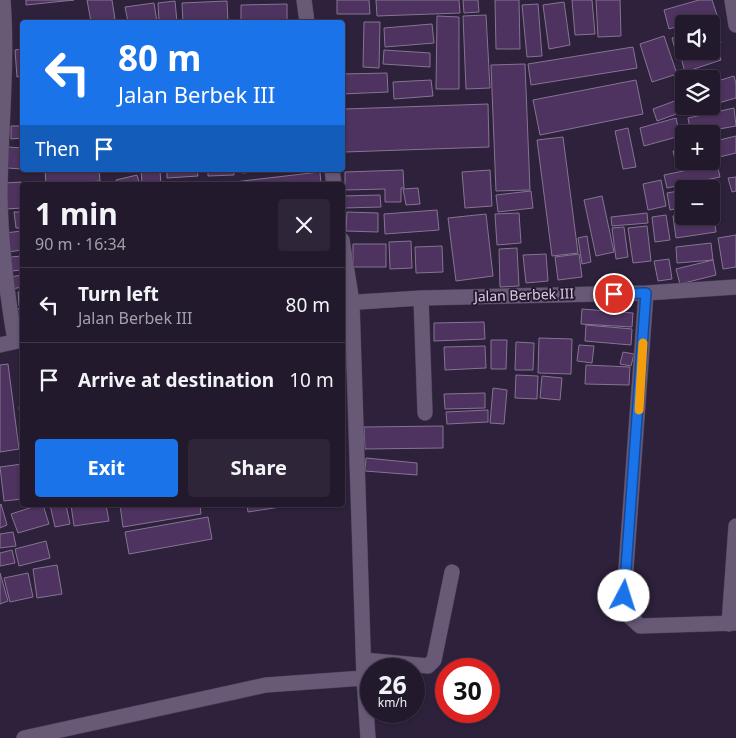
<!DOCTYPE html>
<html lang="en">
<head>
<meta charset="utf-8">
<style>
  body { margin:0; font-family:"Noto Sans",sans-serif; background:#2e2638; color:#f1f3f6; height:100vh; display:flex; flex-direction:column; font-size:19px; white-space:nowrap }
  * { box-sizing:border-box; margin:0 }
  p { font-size:16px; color:#a2a0a9 }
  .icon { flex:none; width:28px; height:28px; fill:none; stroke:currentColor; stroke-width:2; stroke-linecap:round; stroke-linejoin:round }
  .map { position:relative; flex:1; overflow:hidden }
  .details { position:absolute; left:20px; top:182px; width:325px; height:325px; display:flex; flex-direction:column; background:#22192c; border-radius:5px; box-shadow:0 1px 4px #0004,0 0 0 1px #3f3848 }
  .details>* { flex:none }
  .banner { position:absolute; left:20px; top:20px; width:325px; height:152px; border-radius:5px; box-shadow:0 1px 4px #0004,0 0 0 1px #3f3848; background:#1a73e8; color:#fff; overflow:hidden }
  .buttons { position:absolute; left:675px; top:15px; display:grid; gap:10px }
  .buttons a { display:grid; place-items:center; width:45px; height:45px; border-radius:5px; background:#22192c; box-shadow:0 1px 4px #0004,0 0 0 1px #3f3848; font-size:25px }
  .speed { position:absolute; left:360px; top:658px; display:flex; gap:10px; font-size:25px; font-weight:700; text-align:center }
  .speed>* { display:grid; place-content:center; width:65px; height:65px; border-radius:50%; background:#22192c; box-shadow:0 1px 4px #0004,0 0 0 1px #3f3848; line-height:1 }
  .speed small { font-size:12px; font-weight:400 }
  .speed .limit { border:8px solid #d22; background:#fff; color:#111 }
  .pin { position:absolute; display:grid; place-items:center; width:42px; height:42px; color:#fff; margin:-21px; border:2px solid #fff; border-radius:50%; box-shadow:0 1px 5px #0007 }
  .me { position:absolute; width:55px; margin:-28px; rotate:5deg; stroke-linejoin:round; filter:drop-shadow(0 0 4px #0008) }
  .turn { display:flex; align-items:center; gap:18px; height:105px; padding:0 15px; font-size:22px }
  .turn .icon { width:65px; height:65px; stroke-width:2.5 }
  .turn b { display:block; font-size:35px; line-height:42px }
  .then { display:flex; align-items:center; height:48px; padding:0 15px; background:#0003; gap:10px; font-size:19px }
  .round { display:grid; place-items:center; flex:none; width:52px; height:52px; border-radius:5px; background:#2e2638 }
  .headline { display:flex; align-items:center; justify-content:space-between; height:85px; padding:0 15px }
  h1 { font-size:30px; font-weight:700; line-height:38px }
  .cta { display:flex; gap:10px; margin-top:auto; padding:10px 15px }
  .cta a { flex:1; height:58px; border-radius:5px; background:#1a73e8; color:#fff; font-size:20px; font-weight:700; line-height:58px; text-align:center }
  .cta a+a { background:#2e2638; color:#f1f3f6 }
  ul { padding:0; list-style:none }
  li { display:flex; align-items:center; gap:15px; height:75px; padding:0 15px; border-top:1px solid #3f3848 }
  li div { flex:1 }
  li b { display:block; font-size:19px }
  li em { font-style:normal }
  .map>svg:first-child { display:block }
  .building { fill:#4e325f; stroke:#857492 }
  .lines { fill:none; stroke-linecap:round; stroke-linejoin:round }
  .minor-casing { stroke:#493d53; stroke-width:16 }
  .minor { stroke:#685977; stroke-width:15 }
  .route-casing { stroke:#114b97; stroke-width:12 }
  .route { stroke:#1a73e8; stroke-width:9 }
  .slow { stroke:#f59e0b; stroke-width:9 }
  .labels { text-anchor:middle; stroke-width:4; stroke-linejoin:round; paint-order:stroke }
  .street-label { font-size:14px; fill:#d8d0e1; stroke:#251831 }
</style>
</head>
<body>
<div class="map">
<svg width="736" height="738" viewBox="0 0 736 738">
  <rect width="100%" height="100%" fill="#2e213b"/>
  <path class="building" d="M26,0H74L26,5Z
    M87,0H112L115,19L91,22Z
    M337,0H369L370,14H337Z
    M376,0H459L460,13L377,16Z
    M463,0H478L479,12L464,13Z
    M495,0H519L520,49H496Z
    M572,0H592L595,34L575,35Z
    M596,0H620L621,36L598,37Z
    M699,0H712L717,15L669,29L664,10Z
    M175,1L177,22H159L158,3Z
    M227,1L228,22H183L182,3Z
    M564,2L570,45L549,49L543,5Z
    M154,3L157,22H128L125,7Z
    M287,4V22H241V5Z
    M538,4L542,56L527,57L522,5Z
    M486,15L490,88L466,89L463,16Z
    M437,16L459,17V89H436Z
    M364,22H380L379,68L363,67Z
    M432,24L434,43L385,47L384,28Z
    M717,27L721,43L711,45V28Z
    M684,35V51H685L676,53L672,38Z
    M664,36L677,74L652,82L640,44Z
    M633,47L637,68L531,85L528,64Z
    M717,47L721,60L685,72L681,58L703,51H711V48Z
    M22,49V76L17,77L15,50Z
    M384,50L430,53V67L383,64Z
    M525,64L530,190L496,191L491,65Z
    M387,73L388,92L342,94V74Z
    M734,76L736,84V98L711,105V83Z
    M431,80L433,96L394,99L393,82Z
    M636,80L643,114L540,135L533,100Z
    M680,99L685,111L657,121L653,109Z
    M488,104L489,147L345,152L344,109Z
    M687,106H702V108L688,111Z
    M734,108L736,126L691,134L688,118Z
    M676,118L680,136L644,146L640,128Z
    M11,126H22V138L11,139Z
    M628,128L636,167L623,169L615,131Z
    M736,136V153L711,159V142Z
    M563,137L578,253L552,256L537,140Z
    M8,147L22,148V169L7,168Z
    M684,149V161H703L677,168L673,151Z
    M717,164L720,177L667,188L664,175Z
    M45,170H99L100,181L46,185Z
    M141,170H160L161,185H142Z
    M167,170H197L198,176L167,178Z
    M208,170H234V175L208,176Z
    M241,170H278L242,173Z
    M403,170L404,188H401V202H385V189L345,190V172Z
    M490,170L492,206L465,208L462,172Z
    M320,172L321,185H235L234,182Z
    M137,175L140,185H117L116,180Z
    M736,177V191L732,192L728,178Z
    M661,180L666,206L648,210L643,184Z
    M21,182L22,208L6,209L5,183Z
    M710,186V189H691Z
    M418,188L420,204L406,205L403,189Z
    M684,190V207L670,210L667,193Z
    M531,191L533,208L498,212L496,195Z
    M380,195L381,207L343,208L342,196Z
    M602,196L614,252L596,256L584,200Z
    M437,210L439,230L385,234L384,214Z
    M711,210H713L716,232L676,238L673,216L684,214V216H711Z
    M14,212H22V228H16Z
    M347,212L378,213V232L346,231Z
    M519,213L521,243L497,245L495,214Z
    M647,213L648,223L612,226L611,217Z
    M486,214L493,276L456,281L448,218Z
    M666,215L670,240L655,242L652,217Z
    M647,226L651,261L633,263L628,228Z
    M624,227L628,257L616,259L612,228Z
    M22,231V250L8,252L5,233Z
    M736,235V267L723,269L718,238Z
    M587,236L591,262L582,264L578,238Z
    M411,241L412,268L390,269L389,242Z
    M711,243L713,260L677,263L676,247Z
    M353,244H386V267H353Z
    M442,246L443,272L416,273L415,247Z
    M517,248L519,286L500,287L499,249Z
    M546,254L548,281L526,283L523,255Z
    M579,254L582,277L558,280L555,257Z
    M22,256V270L12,271L11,257Z
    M669,259L672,279L658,281L654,261Z
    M713,260L716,275L680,284L676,269Z
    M22,275V287L12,289L10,277Z
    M18,292H22V305L19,306Z
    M22,308V325L15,327L12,310Z
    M582,309L633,313L632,327L581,324Z
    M484,322L485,339L434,341V323Z
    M586,325L632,329L631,345L585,341Z
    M539,338L572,339L571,374L538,373Z
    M491,340H507L506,369H491Z
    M516,342L534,343L533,370H515Z
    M579,345L594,346L592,363L577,361Z
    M485,346L486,368L445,370L444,347Z
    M623,352L634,354L631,366L620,364Z
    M8,364L19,449L0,452V365Z
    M586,365L630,367L629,385L585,384Z
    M516,375L538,376L537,399L515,398Z
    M542,376L562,378L560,400L540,398Z
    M493,388L507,390L504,424L490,423Z
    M485,393V408L445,409L444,394Z
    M19,407H22V431Z
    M488,410V422L447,424L446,412Z
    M443,426V448L365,449L364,427Z
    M366,458L417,463V475L365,471Z
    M22,464V499L4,501L0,467Z
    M1,504L7,525L0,528V505Z
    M39,505H43L49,524L18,533L11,514Z
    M50,505H66L70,524L55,527Z
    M71,505H106L109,521L74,526Z
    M120,505H200L201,514L123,527Z
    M247,505H287V506L248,512Z
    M208,517L212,539L129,554L125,532Z
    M13,532L16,546L0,548V534Z
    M46,541L50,558L19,566L15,549Z
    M12,550L15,563L0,566V553Z
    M57,565L62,594L37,598L33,569Z
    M0,573L8,601L0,604Z
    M28,573L33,597L10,602L4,578Z"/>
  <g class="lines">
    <defs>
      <path id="minor" d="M3,0C8,66 0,132 0,198C1,246 7,294 15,341
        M304,0L307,22
        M732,0L736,25
        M332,170L334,185
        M646,293L624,596L628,615L640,626L736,623
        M421,298L425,413
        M343,303L421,298L646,293L736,287
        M0,345L22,340
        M729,624L736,526
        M364,660L428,666L434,660L452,572
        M364,678L368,738
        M24,738L266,685L364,678L352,302L342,240"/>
    </defs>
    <use href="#minor" class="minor-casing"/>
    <use href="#minor" class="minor"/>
  </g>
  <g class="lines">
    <defs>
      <path id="route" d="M614,294L646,293L624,596"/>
    </defs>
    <use href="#route" class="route-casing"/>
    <use href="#route" class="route"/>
    <path class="slow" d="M639,410L643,343"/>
  </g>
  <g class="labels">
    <g class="street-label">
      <text transform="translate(524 295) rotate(-2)" y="5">Jalan Berbek III</text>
    </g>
  </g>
</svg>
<div class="buttons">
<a><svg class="icon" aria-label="sound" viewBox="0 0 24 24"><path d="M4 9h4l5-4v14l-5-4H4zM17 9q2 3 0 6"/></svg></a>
<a><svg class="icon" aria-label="layers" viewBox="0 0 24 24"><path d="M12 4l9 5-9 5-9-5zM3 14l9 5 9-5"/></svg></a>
<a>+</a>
<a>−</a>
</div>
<div class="speed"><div>26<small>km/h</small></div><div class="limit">30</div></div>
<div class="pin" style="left:614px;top:294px;background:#d93025"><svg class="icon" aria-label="arrive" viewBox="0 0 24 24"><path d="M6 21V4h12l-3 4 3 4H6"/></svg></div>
<svg class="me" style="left:624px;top:596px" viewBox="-20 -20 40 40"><circle r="19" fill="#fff"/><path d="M0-13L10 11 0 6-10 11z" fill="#1a73e8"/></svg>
<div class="banner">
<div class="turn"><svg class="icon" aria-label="left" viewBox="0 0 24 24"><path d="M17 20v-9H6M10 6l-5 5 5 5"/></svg><div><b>80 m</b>Jalan Berbek III</div></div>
<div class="then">Then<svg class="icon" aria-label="arrive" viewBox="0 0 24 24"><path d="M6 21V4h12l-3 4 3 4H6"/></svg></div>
</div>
<section class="details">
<div class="headline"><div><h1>1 min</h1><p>90 m · 16:34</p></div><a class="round"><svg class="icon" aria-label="close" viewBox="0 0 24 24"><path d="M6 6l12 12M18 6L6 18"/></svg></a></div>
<ul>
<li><svg class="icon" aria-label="left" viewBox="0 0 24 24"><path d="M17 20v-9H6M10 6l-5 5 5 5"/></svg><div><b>Turn left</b><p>Jalan Berbek III</p></div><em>80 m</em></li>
<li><svg class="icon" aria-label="arrive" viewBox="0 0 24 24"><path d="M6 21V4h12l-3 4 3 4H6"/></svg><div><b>Arrive at destination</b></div><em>10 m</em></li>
</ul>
<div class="cta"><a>Exit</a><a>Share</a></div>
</section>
</div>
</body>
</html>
